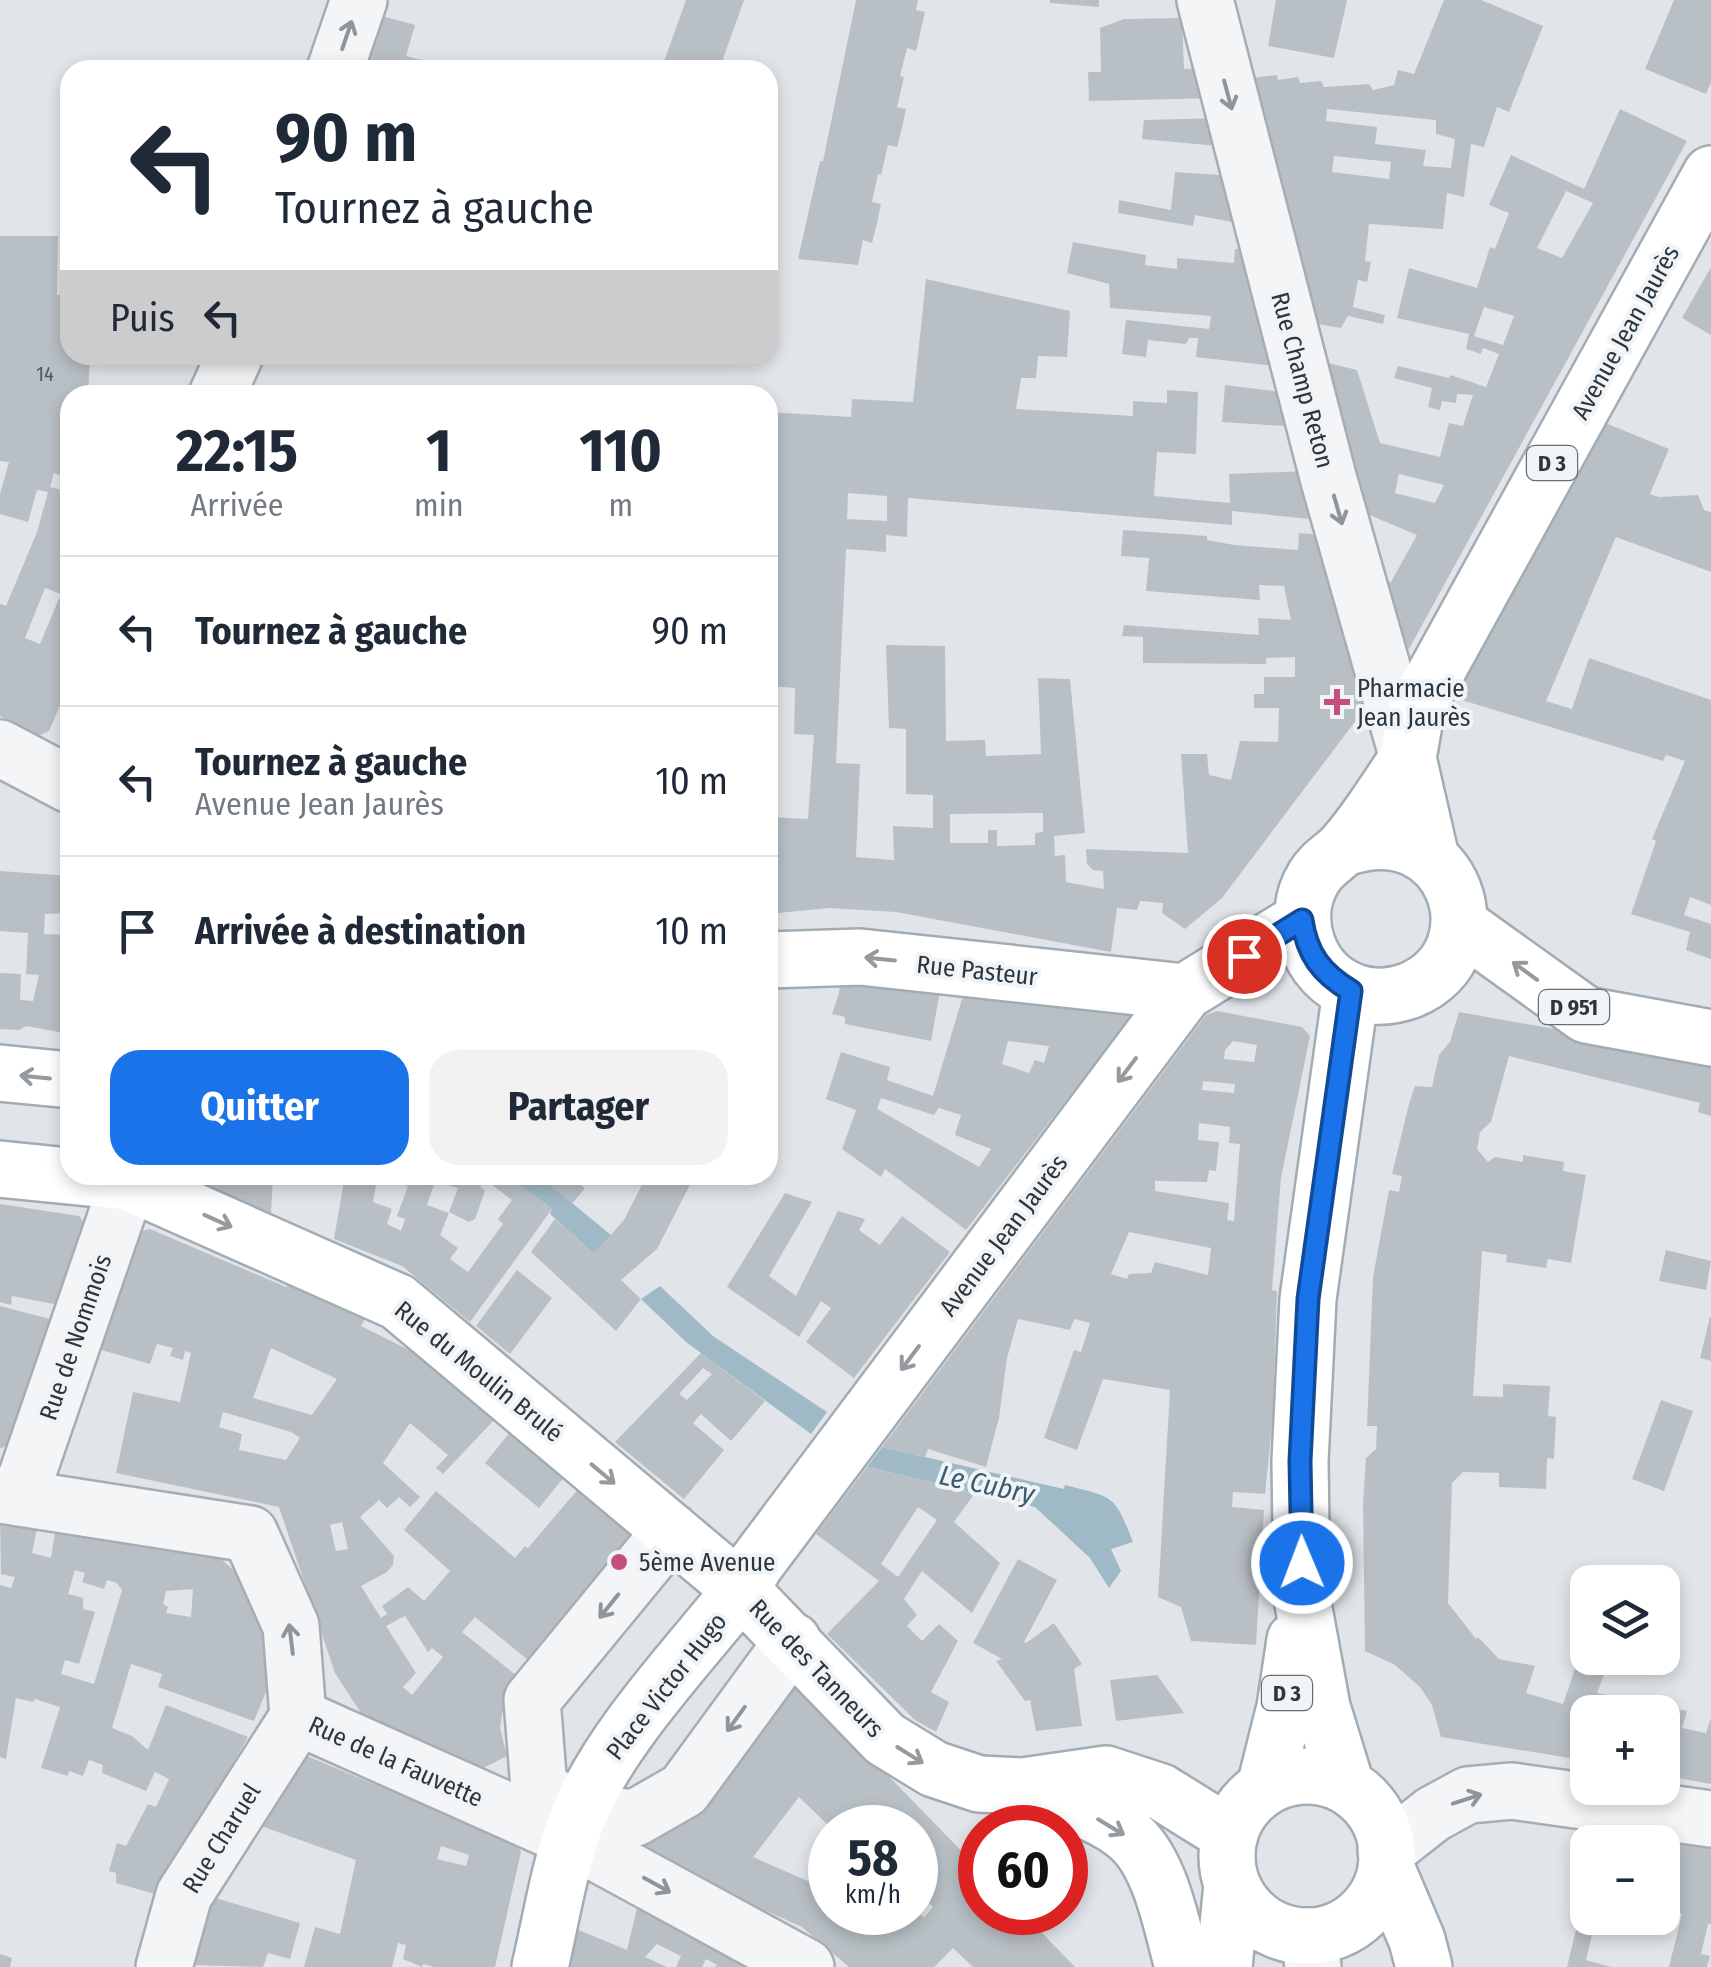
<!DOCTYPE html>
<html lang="fr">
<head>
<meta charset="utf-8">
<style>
  body { margin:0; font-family:"Fira Sans Condensed",sans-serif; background:#f2f2f3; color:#1f2937; height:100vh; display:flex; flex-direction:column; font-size:38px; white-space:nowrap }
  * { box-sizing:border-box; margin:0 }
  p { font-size:32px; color:#747a83 }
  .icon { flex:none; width:55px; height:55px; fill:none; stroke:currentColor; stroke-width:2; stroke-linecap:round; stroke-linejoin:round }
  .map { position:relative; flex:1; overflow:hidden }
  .panel { position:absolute; left:60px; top:385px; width:718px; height:800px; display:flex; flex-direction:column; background:#fff; border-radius:30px; box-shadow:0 5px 15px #0003 }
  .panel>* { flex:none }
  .hud { position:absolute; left:60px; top:60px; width:718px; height:305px; border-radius:30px; box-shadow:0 5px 15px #0003; background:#fff; color:#1f2937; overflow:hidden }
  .tools { position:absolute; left:1570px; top:1565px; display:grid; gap:20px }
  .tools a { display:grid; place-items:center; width:110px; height:110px; border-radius:20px; background:#fff; box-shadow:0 5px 15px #0003; font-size:50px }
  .speed { position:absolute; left:808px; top:1805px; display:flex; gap:20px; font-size:50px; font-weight:700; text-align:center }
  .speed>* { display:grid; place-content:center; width:130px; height:130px; border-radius:50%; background:#fff; box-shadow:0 5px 15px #0003; line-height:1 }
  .speed small { font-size:25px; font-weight:400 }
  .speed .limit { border:15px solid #d22; background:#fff; color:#111 }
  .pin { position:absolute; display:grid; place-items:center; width:85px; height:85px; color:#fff; margin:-42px; border:5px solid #fff; border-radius:50%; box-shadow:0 2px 10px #0007 }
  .me { position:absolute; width:110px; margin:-55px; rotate:359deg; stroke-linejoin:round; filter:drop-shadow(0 0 8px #0008) }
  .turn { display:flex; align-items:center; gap:35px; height:210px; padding:0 50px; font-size:45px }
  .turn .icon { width:130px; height:130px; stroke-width:2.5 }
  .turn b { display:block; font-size:70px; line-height:85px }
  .then { display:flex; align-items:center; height:95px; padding:0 50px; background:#0003; gap:20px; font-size:38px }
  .eta { display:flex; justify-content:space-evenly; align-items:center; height:170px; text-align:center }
  .eta b { font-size:60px; font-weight:700; line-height:70px }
  .button { display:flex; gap:20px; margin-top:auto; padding:20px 50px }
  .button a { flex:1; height:115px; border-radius:30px; background:#1a73e8; color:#fff; font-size:40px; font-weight:700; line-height:115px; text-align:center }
  .button a+a { background:#f2f2f3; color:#1f2937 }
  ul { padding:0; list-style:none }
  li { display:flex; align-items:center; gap:30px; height:150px; padding:0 50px; border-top:2px solid #e0e1e3 }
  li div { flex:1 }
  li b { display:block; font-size:38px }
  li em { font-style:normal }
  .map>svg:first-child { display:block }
  .water { fill:#9fb9c6 }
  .building { fill:#b9c0c5; fill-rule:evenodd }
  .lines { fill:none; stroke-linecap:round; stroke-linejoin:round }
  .minor-casing { stroke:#a7adb3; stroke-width:60 }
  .major-casing { stroke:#a1acb3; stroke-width:60 }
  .minor { stroke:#f3f5f7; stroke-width:55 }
  .major { stroke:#fff; stroke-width:55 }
  .oneway { stroke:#8f969b }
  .oneway2 { stroke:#959a9f }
  .route-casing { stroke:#114b97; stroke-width:25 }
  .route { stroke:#1a73e8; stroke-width:18 }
  .poi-dot { fill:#c45079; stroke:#f0f4f6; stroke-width:4 }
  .labels { text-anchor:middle; stroke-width:8; stroke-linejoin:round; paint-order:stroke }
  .number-label { font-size:20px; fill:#4e5860 }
  .shield { fill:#f0f4f6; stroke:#666f76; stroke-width:2.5 }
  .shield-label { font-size:22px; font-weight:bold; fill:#2b363f }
  .street-label { font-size:25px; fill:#2b363f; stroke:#f0f4f6 }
  .poi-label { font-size:25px; fill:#2b363f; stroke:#f0f4f6; text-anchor:start }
  .water-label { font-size:28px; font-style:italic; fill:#385c70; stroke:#f0f4f6 }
</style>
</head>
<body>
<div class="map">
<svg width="1711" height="1967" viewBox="0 0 1711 1967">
  <rect width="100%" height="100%" fill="#e1e5e9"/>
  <path class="water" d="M506,1175H538L611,1235L594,1254L550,1214L552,1209Z
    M660,1286L713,1336L827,1412L811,1434L686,1342L641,1299Z
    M882,1447L1064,1489L1065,1485C1115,1498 1114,1494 1133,1542L1111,1549L1121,1571L1109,1588L1090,1558L1035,1507L867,1467Z"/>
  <path class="building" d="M686,0H744L719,70H661Z
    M856,0H918L916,10L925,12L916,51L907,48L900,76L904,77L897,107L906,109L902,128L897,147L888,145L881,175L878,174L872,202L881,204L877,223L872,243L863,240L858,265L798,259L820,161H823Z
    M1050,0H1099V7L1050,3Z
    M1276,0H1347L1334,58L1268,46Z
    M1444,0H1481L1543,26L1509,112L1497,107L1484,147L1471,144L1464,197L1447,193L1443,229L1369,224L1365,261L1371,262L1367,282L1358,280L1353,307L1385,315L1383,324L1348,316L1341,328L1311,323L1252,78L1277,75L1278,80L1298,77L1300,83L1321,81L1324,87L1369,84L1373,90L1394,85L1398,70L1414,74ZM1327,109L1436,120V134L1455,139L1451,168L1423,166L1426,150L1375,144L1377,127L1326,121ZM1334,156L1391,162L1389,179L1332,172Z
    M1674,0H1711V83L1706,94L1645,69Z
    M375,14L415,25L406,56L440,65L439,70H360Z
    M1182,18L1184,69L1210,68L1218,98L1089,101L1088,72H1101L1100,28L1124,19Z
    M1620,109L1687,141L1409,649L1385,633L1372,579L1391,582L1417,535L1355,509L1320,361L1357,370L1380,443L1440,457L1449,423L1463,426L1473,395L1457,394L1456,403L1442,401L1440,410L1428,407L1432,388L1394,378L1398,366L1449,378L1450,375L1486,387L1499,354L1483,348L1481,354L1466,349L1469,334L1397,318L1409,268L1477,288L1490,247L1495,249L1509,213L1489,205L1511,155L1584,189ZM1566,191L1593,203L1562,258L1537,248ZM1484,307L1514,316L1503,345L1474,336ZM1399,474L1444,485L1435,503L1395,493Z
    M1222,118L1229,147L1142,139L1144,120Z
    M1175,172L1236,176L1248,225L1195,215L1193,226L1118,213L1119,200L1171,210Z
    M0,236H58L57,295L70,294V355H90L88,395H70V468L67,467L64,477L54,473L50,487L70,492V530L65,541L70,552V682L49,731L36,737L0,716V604L6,606L37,532L48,492L37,490L28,522L0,514V494L9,462L0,461ZM45,588L61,594L40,644L25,638Z
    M1073,242L1146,255L1145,265L1177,269V258L1234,263L1235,249L1254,250L1283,367L1196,357L1198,338H1189L1186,344L1148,340L1146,357L1122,354L1126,320L1209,329L1211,316L1110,308L1109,284L1067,273Z
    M1711,267V335L1682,318Z
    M926,279L1070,311L1067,357L1038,356L1036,378H1021L1016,409L1133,416V401L1167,403V390L1198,392L1196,454L1157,452L1154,496L1230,503L1229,474L1308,471L1320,520L1232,511V525L908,498L907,537L886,535V552L846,549L836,763L860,764L856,857L894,860L893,826L933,828V795L906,794V729L889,728L886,645L945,646L946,741L985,740L986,756L1041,754L1038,678L1070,679L1085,833L1054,836L1055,856L1065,855L1066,882L1104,889L1103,871L1093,870L1087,864L1086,849L1188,853L1181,754H1207L1209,775L1231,780L1240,741L1278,742L1279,708H1254V694H1264V677H1295V657L1266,658V664L1143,663V637L1122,636L1124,625L1259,635L1258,618L1291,620L1284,586L1259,585L1260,600L1146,591L1149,558L1121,556L1123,530L1207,536V540L1234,545L1298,550L1299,533L1324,535L1366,707L1222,898L1185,929L1162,913L1163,903L1140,901L1137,910L1117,908L1111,952L896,912L830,908L768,914L770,817L808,819L814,735L794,734L795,688L768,686V412L851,417L852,399L913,402ZM848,493L887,496V521L847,519ZM1043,813V832L1035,833V845L997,846V830H988V843H950V814Z
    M428,355H461L459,363Z
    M1225,385L1291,393L1300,427L1222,422Z
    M1603,422L1669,449L1650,494L1659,497L1698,495L1704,510L1711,512V572L1616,537L1546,701L1572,709L1589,658L1711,700V905L1690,897L1684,915L1711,924V959L1686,950L1690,932L1631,914L1656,841L1652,839L1685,761L1666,755L1663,761L1455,698L1462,676Z
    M0,871L70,876V913L45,914L44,934L70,935V1034L26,1026L19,1030L0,1029V973L21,974L20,1000L33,1001L39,975L26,974L28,933L0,931Z
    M842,963L943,975L931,1041L845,1024V1017L832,1014L839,993Z
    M968,979L1135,1011L966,1230L885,1169L881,1177L842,1149L856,1110L826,1099L841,1052L890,1067L887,1080L933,1096ZM1008,1041L1049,1046L1044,1063L1035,1060L1029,1073L1002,1064ZM881,1098L934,1115L939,1108L961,1115L955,1135L991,1149L979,1167L877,1109Z
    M1217,1011L1302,1027L1310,1036L1281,1178L1272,1290L1277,1291L1273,1414L1265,1494L1233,1492L1232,1507L1264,1510L1256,1645L1191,1641L1181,1607L1158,1597L1170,1390L1103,1379L1077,1450L1044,1438L1074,1350L1081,1352L1090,1323L1074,1319L1070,1330L1018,1319L1007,1358L999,1418L986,1467L928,1449L925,1457L882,1447L1206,1015ZM1233,1041L1257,1045L1254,1062L1224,1059L1225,1050ZM1203,1081L1235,1084L1234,1093L1202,1090ZM1199,1123L1230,1127L1229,1143L1240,1144L1234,1221L1227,1220L1229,1203L1155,1191V1181L1207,1182L1209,1170L1216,1171L1219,1142L1198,1140ZM1129,1232L1211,1248L1208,1275L1155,1262L1151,1273L1129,1274L1127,1279L1111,1274Z
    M1459,1012L1711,1057V1116L1698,1112L1700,1103L1509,1056L1491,1122L1480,1132L1477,1149L1488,1162L1495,1157L1523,1162V1155L1564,1162L1563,1171L1586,1175L1571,1263L1548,1259L1546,1268L1506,1262L1507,1255L1482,1251L1473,1396L1503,1397V1384L1550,1386L1548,1416L1556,1417L1554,1459L1547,1458L1546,1489L1499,1487V1473L1463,1472L1452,1483L1448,1603L1476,1639L1478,1637L1499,1659L1535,1666L1526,1693L1563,1704L1580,1654L1608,1664L1597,1693L1687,1711L1682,1728L1706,1733L1711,1718V1784L1662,1775V1712H1588V1761L1441,1737L1432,1705L1420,1687L1395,1665L1365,1651L1363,1503L1366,1458L1376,1449L1377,1426H1367L1373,1277L1389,1190L1399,1192L1402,1176L1392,1174L1409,1104L1415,1086L1432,1087L1439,1055L1450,1042Z
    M179,1175H273L271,1213Z
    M345,1175H378L373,1202L392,1209L387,1224L401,1231L405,1219L397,1216L408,1186L399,1184L403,1175H506L552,1209L470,1322L402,1266L334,1239ZM484,1179L512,1200L498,1219L503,1224L468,1272L450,1259L458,1248L440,1235L449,1213L427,1205L435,1181L458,1188L449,1212L469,1222L475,1219L485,1191L480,1187Z
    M538,1175H566L585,1188L572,1204Z
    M647,1175H695L657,1249L621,1280L641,1299L616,1331L531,1252L555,1219L594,1254L624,1220Z
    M785,1193L812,1202L769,1276L796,1296L838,1211L865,1219L859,1230L880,1245L902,1216L950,1252L854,1378L806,1342L831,1308L821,1301L799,1337L727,1287Z
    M0,1204L79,1216L87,1227L59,1305L12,1296L11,1305L0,1302Z
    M150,1229L286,1287L289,1283L365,1319L361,1326L417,1354L495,1419L443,1474L436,1468L448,1455L410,1423L383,1463L420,1497L410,1507L399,1497L387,1508L379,1500L360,1517L394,1556L393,1565L387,1572L361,1586L381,1618L387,1614L382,1606L408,1587L424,1601L450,1571L404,1530L436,1491L515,1558L525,1546L528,1548L579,1488L632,1531L633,1546L533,1664L475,1617L462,1632L521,1679L506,1700L502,1714L500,1728L507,1756L472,1774L368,1724L335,1673L279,1507L116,1473L133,1392L180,1402L191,1353L185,1351L183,1360L170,1356L173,1348L157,1344L150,1364L98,1349L138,1232ZM271,1348L337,1379L312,1415L253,1398ZM223,1412L291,1432L300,1438L286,1460L239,1450L242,1434L219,1427ZM342,1522L348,1549L336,1551L330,1525ZM405,1616L428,1652L432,1648L443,1657L412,1695L403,1687L416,1673L386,1626Z
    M1666,1250L1711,1261L1706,1290L1659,1281Z
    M517,1270L552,1298L510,1354L476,1326Z
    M0,1306L54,1320L12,1442L0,1449Z
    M1710,1317H1711V1361L1700,1358Z
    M701,1353L765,1401L731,1441L701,1414L693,1423L724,1450L684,1499L615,1442ZM703,1368L712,1374L687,1400L679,1394Z
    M1661,1400L1693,1411L1664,1491L1632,1479Z
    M511,1431L564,1477L539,1508L485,1463Z
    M867,1467L975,1493L954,1522L1000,1563L972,1613L922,1571L904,1599L917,1615L907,1626L922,1641L939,1624L958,1641L931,1692L949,1702L936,1732L915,1720L827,1634L879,1581L816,1534ZM918,1507L937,1520L898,1577L881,1564Z
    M0,1517L38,1523L32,1553L51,1558L56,1525L210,1549L250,1585L273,1675L254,1721L158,1687L162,1674L131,1664L112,1728L132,1736L148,1750L166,1705L248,1737L159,1895L116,1883V1873L109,1871L117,1843L126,1846L148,1804L156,1807L169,1779L155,1772L146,1791L102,1773L103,1765L89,1760L83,1776L69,1771L68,1776L41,1768L60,1707L35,1699L33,1702L16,1698L6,1759L0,1757V1585L11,1588L15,1577L1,1574ZM75,1570L85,1573L82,1582L104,1589L107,1580L117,1583L122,1590L94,1684L61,1674L65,1660L79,1664L95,1612L83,1609V1598L68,1594ZM193,1589L191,1617L166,1613L168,1607L163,1604L166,1591Z
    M1018,1559L1057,1580L1024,1642L1026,1643L1054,1623L1082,1664L1074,1669L1082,1726L1036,1731L1030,1700L1025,1701L996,1661L1002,1659L973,1643Z
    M1644,1565L1664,1570L1660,1582H1638Z
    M1157,1675L1184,1713L1116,1721L1110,1680Z
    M799,1684L980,1870V1912H1022L1075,1967H973L953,1948L934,1967H849L802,1927L632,1851L641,1828L781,1686ZM799,1797L831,1828H915V1897L919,1893L933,1907L924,1918L915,1909V1912H830V1884L826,1880L819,1886L753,1857Z
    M302,1754L518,1844L521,1852L495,1967H434L423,1964L422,1967L403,1959L406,1945L398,1943L392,1967H304L315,1927L340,1934L356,1860L250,1822ZM441,1846L469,1855L466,1866L437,1859Z
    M1602,1819L1711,1836V1924H1708L1701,1954L1710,1956L1707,1967H1669L1682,1914L1669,1911L1673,1892L1662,1890V1842H1597Z
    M1586,1888L1588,1918H1596L1586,1960L1611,1967H1567Z
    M209,1896L300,1923L290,1959L268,1953L263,1967L188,1965Z
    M638,1904L750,1967H715L717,1965L706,1959L702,1967H676L681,1956L657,1944L645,1957L667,1967H559L569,1926L627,1950Z
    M0,1954L12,1958L10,1967H0Z"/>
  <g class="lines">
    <defs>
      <path id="minor" d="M1205,0L1328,477L1408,758
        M335,70L359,0
        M217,395L235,355
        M0,748L70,785
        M0,1495L250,1534L291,1626L298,1717L571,1839L806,1967
        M19,1498L128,1182
        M671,1531L532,1700L539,1788L580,1812L635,1818L684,1790L793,1641
        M1386,1851L1433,1814L1468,1795L1512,1791L1711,1819
        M1309,1936L1313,1967
        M164,1967L184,1895L298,1717"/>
      <path id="major" d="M1345,848C1456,810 1501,952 1411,990C1392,997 1371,999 1352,991C1307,974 1289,917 1314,877C1322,863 1336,857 1346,845C1369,819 1388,786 1408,758
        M1431,858L1408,758L1417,707L1711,174
        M1459,924L1586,1015L1711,1038
        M768,960L860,957L1185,992
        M0,1073L70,1080
        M0,1169L128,1182L398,1302L741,1590L885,1739L934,1769L979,1784L1023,1786L1106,1774L1161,1792L1230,1835
        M1227 1856a80 80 0 1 1 160 0a80 80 0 1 1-160 0Z
        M1346,1785L1322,1707L1302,1598L1300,1461L1308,1299L1351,991
        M1265,1787L1285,1707L1295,1640
        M1026,1788C1058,1800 1105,1814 1131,1838C1162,1867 1172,1928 1183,1967
        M1386,1867L1417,1940L1424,1967
        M540,1967C552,1916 560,1860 580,1812C612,1736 689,1655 741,1590L755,1565L1185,992L1302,920
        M1224,1967L1232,1884"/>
    </defs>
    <use href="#minor" class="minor-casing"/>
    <use href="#major" class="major-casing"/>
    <use href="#minor" class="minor"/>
    <use href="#major" class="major"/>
  </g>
  <defs><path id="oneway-shaft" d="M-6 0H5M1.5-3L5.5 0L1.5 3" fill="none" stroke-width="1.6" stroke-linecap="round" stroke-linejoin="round" transform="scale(2.5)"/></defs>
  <g class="oneway">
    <use href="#oneway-shaft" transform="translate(347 35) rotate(-71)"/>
    <use href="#oneway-shaft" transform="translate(1228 95) rotate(75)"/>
    <use href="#oneway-shaft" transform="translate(1338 510) rotate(74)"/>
    <use href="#oneway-shaft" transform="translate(609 1606) rotate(129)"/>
    <use href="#oneway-shaft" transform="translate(291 1639) rotate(-97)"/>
    <use href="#oneway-shaft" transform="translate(736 1719) rotate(126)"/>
    <use href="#oneway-shaft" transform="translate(1467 1799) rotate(-18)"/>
    <use href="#oneway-shaft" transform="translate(657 1885) rotate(29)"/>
  </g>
  <g class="oneway2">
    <use href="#oneway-shaft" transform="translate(880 959) rotate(-174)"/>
    <use href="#oneway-shaft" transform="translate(1525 971) rotate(-144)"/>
    <use href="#oneway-shaft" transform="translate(1127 1070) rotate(127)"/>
    <use href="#oneway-shaft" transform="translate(35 1077) rotate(-174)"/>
    <use href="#oneway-shaft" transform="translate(218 1221) rotate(24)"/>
    <use href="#oneway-shaft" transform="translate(910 1358) rotate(127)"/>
    <use href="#oneway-shaft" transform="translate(603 1474) rotate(40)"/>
    <use href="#oneway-shaft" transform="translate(910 1755) rotate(32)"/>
    <use href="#oneway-shaft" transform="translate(1111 1827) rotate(31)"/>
  </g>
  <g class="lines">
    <defs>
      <path id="route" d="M1244,956L1302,920C1307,954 1321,973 1351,991L1308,1299L1300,1461L1302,1563"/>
    </defs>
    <use href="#route" class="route-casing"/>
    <use href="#route" class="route"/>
  </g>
  <g class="poi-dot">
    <path d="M1332 687h10v10h10v10h-10v10h-10v-10h-10v-10h10z"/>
    <circle cx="619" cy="1562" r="10"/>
  </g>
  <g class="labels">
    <g class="number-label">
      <text x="45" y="381">14</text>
    </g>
    <g class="shield">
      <rect x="1527" y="446" width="50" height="34" rx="8"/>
      <rect x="1539" y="990" width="70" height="34" rx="8"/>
      <rect x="1262" y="1676" width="50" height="34" rx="8"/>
    </g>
    <g class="shield-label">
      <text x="1552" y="471">D 3</text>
      <text x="1574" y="1015">D 951</text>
      <text x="1287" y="1701">D 3</text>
    </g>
    <g class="street-label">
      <text transform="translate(1625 332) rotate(-61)" y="9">Avenue Jean Jaurès</text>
      <text transform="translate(1303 380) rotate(75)" y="9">Rue Champ Reton</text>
      <text transform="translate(977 970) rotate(6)" y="9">Rue Pasteur</text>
      <text transform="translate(1003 1235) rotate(-53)" y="9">Avenue Jean Jaurès</text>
      <text transform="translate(75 1337) rotate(-71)" y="9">Rue de Nommois</text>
      <text transform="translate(479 1371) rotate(39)" y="9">Rue du Moulin Brulé</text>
      <text transform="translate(817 1668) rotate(46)" y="9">Rue des Tanneurs</text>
      <text transform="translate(666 1686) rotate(-52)" y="9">Place Victor Hugo</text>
      <text transform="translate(396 1761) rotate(24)" y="9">Rue de la Fauvette</text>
      <text transform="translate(221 1838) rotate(-58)" y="9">Rue Charuel</text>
    </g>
    <g class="poi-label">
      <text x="1357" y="697">Pharmacie<tspan x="1357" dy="29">Jean Jaurès</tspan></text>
      <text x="639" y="1571">5ème Avenue</text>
    </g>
    <g class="water-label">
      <text transform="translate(987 1484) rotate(12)" y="10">Le Cubry</text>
    </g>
  </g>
</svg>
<div class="tools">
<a><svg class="icon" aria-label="layers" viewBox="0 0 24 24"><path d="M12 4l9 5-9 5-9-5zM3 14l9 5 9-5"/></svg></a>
<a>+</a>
<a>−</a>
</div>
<div class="speed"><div>58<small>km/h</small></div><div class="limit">60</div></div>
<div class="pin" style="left:1244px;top:956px;background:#d93025"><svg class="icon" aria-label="arrive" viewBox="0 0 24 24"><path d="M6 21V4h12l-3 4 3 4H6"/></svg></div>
<svg class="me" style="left:1302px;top:1563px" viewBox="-20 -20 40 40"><circle r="17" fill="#1a73e8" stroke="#fff" stroke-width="3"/><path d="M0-11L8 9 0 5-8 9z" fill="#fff"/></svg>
<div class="hud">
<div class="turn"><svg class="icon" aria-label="left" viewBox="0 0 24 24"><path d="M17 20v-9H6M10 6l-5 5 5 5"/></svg><div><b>90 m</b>Tournez à gauche</div></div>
<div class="then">Puis<svg class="icon" aria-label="left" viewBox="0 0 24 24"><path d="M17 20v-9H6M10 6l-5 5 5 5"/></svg></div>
</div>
<section class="panel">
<div class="eta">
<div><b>22:15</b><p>Arrivée</p></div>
<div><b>1</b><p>min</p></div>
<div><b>110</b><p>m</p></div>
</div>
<ul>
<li><svg class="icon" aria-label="left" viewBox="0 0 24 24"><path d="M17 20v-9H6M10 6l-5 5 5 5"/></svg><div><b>Tournez à gauche</b></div><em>90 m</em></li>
<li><svg class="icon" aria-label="left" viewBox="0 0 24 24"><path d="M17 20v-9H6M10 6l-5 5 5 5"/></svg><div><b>Tournez à gauche</b><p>Avenue Jean Jaurès</p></div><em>10 m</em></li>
<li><svg class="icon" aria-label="arrive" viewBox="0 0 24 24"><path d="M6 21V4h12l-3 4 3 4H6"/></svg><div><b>Arrivée à destination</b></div><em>10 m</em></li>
</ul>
<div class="button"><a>Quitter</a><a>Partager</a></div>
</section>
</div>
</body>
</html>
